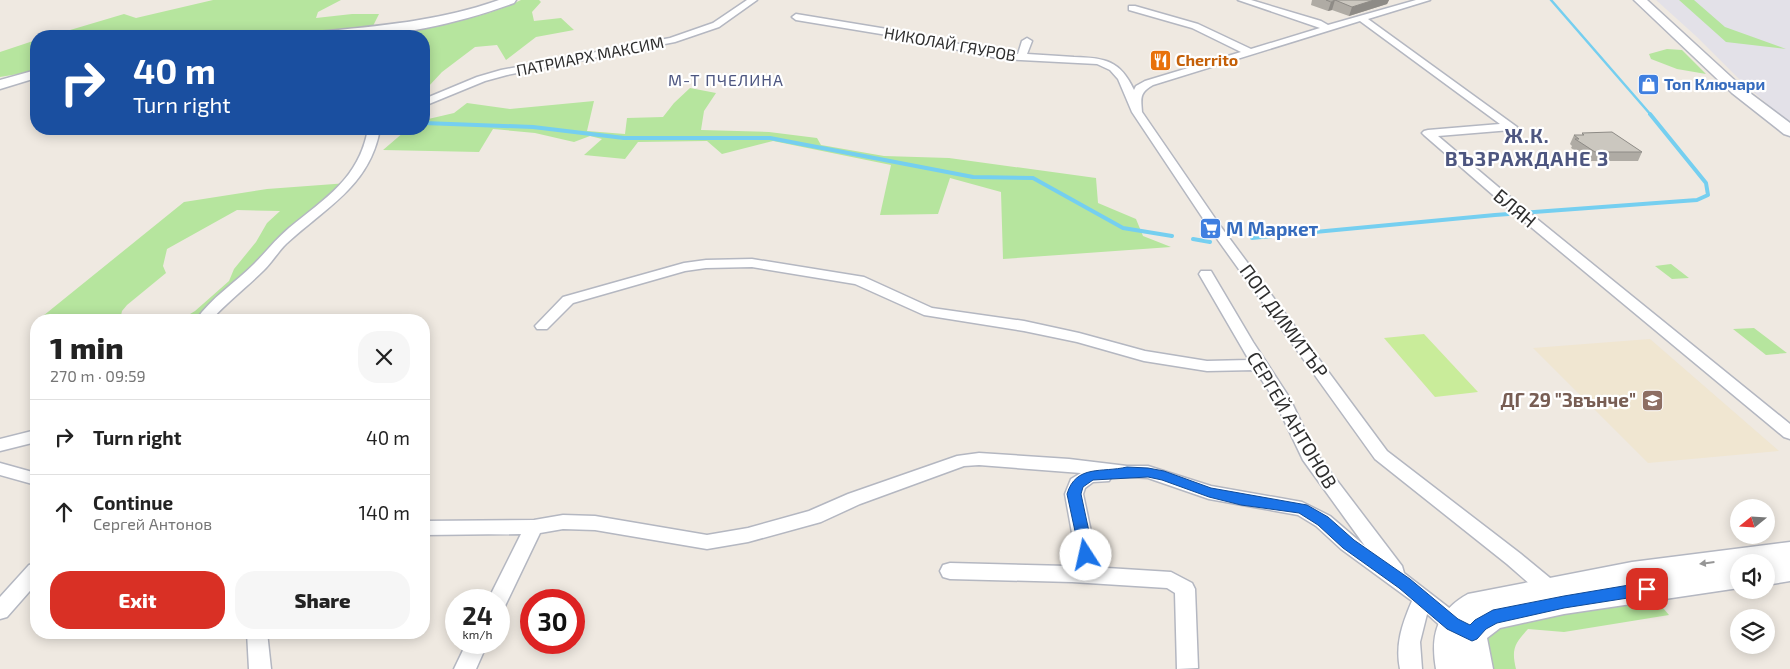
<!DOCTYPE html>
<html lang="en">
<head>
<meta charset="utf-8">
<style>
  body { margin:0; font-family:"Exo 2",sans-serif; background:#f6f6f6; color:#222; height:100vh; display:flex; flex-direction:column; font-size:19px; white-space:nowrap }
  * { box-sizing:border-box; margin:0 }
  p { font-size:16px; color:#767676 }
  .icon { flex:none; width:28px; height:28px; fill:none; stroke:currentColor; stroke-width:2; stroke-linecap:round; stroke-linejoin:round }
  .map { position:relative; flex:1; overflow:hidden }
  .drawer { position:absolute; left:30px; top:314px; width:400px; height:325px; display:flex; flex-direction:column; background:#fff; border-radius:20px; box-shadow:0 2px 12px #0003 }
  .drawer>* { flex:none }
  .guide { position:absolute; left:30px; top:30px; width:400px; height:105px; border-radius:20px; box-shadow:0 2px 12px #0003; background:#1a4fa0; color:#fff; overflow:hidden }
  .needle { width:32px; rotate:252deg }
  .fabs { position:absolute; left:1730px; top:499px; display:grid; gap:10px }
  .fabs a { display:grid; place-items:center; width:45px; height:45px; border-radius:50%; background:#fff; box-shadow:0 2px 12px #0003; font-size:25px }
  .speed { position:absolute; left:445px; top:589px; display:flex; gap:10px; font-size:25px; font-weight:700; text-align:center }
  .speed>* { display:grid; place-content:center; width:65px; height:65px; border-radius:50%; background:#fff; box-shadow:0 2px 12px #0003; line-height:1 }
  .speed small { font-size:12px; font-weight:400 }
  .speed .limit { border:8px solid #d22; background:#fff; color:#111 }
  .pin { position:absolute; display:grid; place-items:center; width:42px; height:42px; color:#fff; margin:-21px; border-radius:10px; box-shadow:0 2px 8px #0006 }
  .me { position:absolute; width:55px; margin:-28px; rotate:350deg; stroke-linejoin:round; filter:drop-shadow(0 0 4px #0008) }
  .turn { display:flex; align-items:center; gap:18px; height:105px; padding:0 20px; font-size:22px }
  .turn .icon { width:65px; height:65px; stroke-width:2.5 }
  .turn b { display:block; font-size:35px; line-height:42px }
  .round { display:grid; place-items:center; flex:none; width:52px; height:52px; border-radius:20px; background:#f6f6f6 }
  .overview { display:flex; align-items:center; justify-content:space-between; height:85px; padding:0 20px }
  h1 { font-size:30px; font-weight:800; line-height:38px }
  .action { display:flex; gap:10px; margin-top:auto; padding:10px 20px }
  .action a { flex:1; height:58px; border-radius:20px; background:#d93025; color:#fff; font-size:20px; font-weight:800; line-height:58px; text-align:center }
  .action a+a { background:#f6f6f6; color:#222 }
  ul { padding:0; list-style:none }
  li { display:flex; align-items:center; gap:15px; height:75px; padding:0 20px; border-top:1px solid #e0e0e0 }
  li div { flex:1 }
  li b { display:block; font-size:19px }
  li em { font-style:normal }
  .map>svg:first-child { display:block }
  .industrial { fill:#e3e1e8 }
  .education { fill:#f0e6d1 }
  .green { fill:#b6e59e }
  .pitch { fill:#c9ec9a }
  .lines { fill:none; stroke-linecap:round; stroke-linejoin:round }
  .stream-far1 { stroke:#75cff0; stroke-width:2.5 }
  .stream { stroke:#75cff0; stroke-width:4 }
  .street-casing { stroke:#b4b7c1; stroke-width:3 }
  .secondary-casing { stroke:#b4b7c1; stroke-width:3 }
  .street { fill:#fff; fill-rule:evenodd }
  .secondary { fill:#fff; fill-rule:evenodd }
  .wall { fill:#afaba4 }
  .shaded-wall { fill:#8e8b86 }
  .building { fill:#cbc7bf; stroke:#8e8b86 }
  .oneway { fill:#969696 }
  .route { fill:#1a73e8; stroke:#114b97 }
  .labels { text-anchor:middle; stroke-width:4.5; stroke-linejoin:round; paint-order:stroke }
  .far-street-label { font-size:16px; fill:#2e2e2e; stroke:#fff }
  .far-food-label { font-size:16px; font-weight:bold; fill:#c56008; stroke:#fff; text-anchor:start }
  .far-neighbourhood-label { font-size:16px; letter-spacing:1px; fill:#4d5680; stroke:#fff }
  .far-shop-label { font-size:16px; font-weight:bold; fill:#366cbe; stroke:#fff; text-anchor:start }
  .street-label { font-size:19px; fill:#2e2e2e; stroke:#fff }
  .shop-label { font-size:19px; font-weight:bold; fill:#366cbe; stroke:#fff; text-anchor:start }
  .education-label { font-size:19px; font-weight:bold; fill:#785e54; stroke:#fff; text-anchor:end }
  .far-district-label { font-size:20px; font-weight:bold; letter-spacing:1px; fill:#4d5680; stroke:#fff }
</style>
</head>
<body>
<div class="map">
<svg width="1790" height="669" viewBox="0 0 1790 669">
  <rect width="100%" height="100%" fill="#efe9e1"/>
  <path class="industrial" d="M1656,0H1790V124L1741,81L1697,37Z"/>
  <path class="education" d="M1650,339L1779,451L1648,463L1533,348Z"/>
  <path class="green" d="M213,0H341L318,12L316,18L352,14H379L371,30L304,36H50L124,14L136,18Z
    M521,0H539L541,2L532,12L534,21L561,18L574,30L536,37L506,60L497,45L475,47L442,72L428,87L424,88V36H347C405,29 468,26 521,0Z
    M1679,0H1694L1725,27L1786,49L1726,42Z
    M36,40V71L0,77V52Z
    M1667,49L1682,50L1706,74L1677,69L1651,59L1649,54Z
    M690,88L716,93L704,111L701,130L769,132L817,138L821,145L884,156L949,158L1096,178L1098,203L1136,219L1143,236L1171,247L1003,259L1001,192L950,178L938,214L880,215L891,165L773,141L722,154L707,141L638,142L625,159L584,155L602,139L590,136L574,142L535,133L493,129L479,152L383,150L404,132L359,129H424V120L454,113L467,103L510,109L594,101L587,131L625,134L627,118L663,117L674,103Z
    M348,183L203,320H180L195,311L229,281L234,269L256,242L267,223L280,211L237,210L167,249L163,266L166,273L127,305L122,311L120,320H38L184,202L267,189Z
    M1671,264L1689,278L1672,279L1655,266Z
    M1754,328L1787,353L1766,355L1733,329Z
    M1647,589L1669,615L1564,632L1528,629C1515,643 1511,649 1516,669H1478L1481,625Z"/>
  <path class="pitch" d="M1424,334L1478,392L1435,397L1384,338Z"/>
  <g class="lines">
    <path class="stream-far1" d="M1551,0L1651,115"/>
    <path class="stream" d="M424,123L533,127L624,138H770L973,177L1033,178L1123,228L1172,236
      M1252,238L1495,215L1697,200L1708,195L1706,183L1650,114
      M1193,239L1210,242"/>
    <defs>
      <path id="street" d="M747,0H757L719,27L675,42L507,75L485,81L424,106V99L477,77L501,70L670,38L713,23Z
        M1238,0H1251L1321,21L1328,25L1416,0H1430L1368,19L1517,127L1511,130L1438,136L1516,202L1790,424V439L1784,437L1508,208L1424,135L1422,133L1424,131L1428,130L1500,124L1360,21L1153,85C1139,93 1141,98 1142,112L1221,227L1387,451L1521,554L1561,587L1564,593L1561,599L1554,601L1547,599L1507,564L1375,459L1210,229L1132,112L1118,79L1110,70L1097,64L1002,59L887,35L796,20L792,17L796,14L887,29L1002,53L1018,54L1022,41L1027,38L1032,41L1027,54C1043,55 1059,56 1074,57C1105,58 1120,60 1134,90L1136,86L1145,81L1241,52L1192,28L1129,10V6H1135L1198,24L1251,49L1320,28Z
        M368,129H380C370,186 325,208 286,244C278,252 272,262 264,270C247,287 227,302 211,320H196C211,298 235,283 254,264C266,252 276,239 289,228C325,198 359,179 368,129Z
        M752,259L864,277L932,308L1024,321L1079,333L1145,351L1207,361L1249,360L1199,274L1201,271H1211L1253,342L1289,397L1316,453L1402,566L1404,573L1466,621L1469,627L1466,633C1451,639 1438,623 1427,614L1420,642L1422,669H1400C1395,645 1402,624 1412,601L1341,549L1316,526L1298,515L1209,499L1148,478L1112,476L1109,481L1093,482L1085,488L1083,494L1096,555L1091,567L1171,572L1192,583L1195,589L1198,668L1177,669L1175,593L1167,588L1072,582L950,579L943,577L940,571L943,565L950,563L1068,566L1074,560L1076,555L1065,494L1071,479L1081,473L979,465L964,466L860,504L821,522L748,542L707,549L595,530L563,529L540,533L505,606L499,608V600H488L521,534L424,535V521L534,520L563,515L595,516L707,535L748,528L809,511L848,494L957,456L979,453L1069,459L1127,466H1148L1211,486L1302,502L1330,516L1365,546L1303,460L1273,397L1255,370L1207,371L1144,361L1077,342L1024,331L924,315L855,284L752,267L706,268L685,271L573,303L547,329H537L535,326L563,297L684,263L706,260Z
        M36,430V442L0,451V439Z
        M0,463L36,473V485L0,475Z
        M36,563V584L7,617L0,619V597L29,565Z
        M247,632H267L271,669H249Z
        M467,642H488L476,669H454Z"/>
      <path id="secondary" d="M499,0H516L514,3C451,26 379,41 311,36L318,32C379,26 440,21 499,0Z
        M1634,0H1647L1742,87L1790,123V136L1784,134L1732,93Z
        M36,70V78L0,89V80Z
        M1790,542V581L1766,585V562H1739V588L1564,614L1500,628L1487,638L1493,669H1436C1430,635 1437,611 1468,594L1632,562Z"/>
    </defs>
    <use href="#street" class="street-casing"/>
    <use href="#secondary" class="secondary-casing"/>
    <use href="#street" class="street"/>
    <use href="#secondary" class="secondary"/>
  </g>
  <path class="wall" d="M1312,0H1389L1387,4L1349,16L1332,10L1328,11L1311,5Z
    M1582,133L1642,152L1638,161H1591L1571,148L1572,146L1570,144L1574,135H1582Z"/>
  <path class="shaded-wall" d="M1335,0L1332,10L1328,11L1331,2Z
    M1374,0H1389L1387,4L1349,16L1352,7Z"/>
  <path class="building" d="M1326,0H1374L1352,7L1335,0L1331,2Z
    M1612,132L1642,152H1595L1575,139H1579L1574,135H1584L1582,133Z"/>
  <defs><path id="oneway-solid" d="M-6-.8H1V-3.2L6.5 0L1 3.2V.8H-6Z" transform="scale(1.25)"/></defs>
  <use class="oneway" href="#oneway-solid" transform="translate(1707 563) rotate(173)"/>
  <path class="route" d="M1127,467L1148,468L1164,471L1211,488L1307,505L1328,517L1354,540L1410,579L1458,619L1470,625L1475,620L1493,610L1564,596L1647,582L1653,584L1655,589L1653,593L1647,595L1564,608L1497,623L1486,629L1477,639L1472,641L1447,629L1399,588L1343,548L1318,525L1299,513L1241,505L1209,497L1162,480L1148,477L1093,480L1083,487L1081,494L1094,555L1092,559L1086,561L1081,559L1067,494C1076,464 1102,473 1127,467Z"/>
  <defs>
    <symbol id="restaurant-square" viewBox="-11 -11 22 22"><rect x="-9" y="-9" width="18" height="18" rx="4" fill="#e8710a" stroke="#fff"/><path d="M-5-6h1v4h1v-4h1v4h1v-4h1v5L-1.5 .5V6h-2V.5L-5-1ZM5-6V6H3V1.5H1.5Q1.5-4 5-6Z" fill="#fff"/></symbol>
    <symbol id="shop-square" viewBox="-11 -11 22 22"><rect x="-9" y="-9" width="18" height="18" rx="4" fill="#3f7fe0" stroke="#fff"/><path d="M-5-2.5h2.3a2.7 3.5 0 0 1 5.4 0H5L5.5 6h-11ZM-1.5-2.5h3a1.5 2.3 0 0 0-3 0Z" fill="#fff"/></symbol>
    <symbol id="supermarket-square" viewBox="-11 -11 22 22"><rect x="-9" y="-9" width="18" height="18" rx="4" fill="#3f7fe0" stroke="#fff"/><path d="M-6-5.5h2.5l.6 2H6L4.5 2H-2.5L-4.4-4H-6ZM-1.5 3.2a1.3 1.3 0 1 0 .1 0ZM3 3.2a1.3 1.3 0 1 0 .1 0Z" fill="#fff"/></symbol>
    <symbol id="school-square" viewBox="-11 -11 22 22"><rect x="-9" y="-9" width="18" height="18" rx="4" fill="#8d6e63" stroke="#fff"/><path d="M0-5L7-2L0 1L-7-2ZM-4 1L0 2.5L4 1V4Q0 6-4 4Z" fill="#fff"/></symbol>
  </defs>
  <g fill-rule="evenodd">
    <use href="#restaurant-square" x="1148" y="48" width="25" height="25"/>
    <use href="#shop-square" x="1636" y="72" width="25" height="25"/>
    <use href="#supermarket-square" x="1198" y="216" width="25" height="25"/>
    <use href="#school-square" x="1640" y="388" width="25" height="25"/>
  </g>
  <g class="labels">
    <g class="far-street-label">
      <text transform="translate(950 44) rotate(10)" y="6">НИКОЛАЙ ГЯУРОВ</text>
      <text transform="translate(590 56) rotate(-11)" y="6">ПАТРИАРХ МАКСИМ</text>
    </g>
    <g class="far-food-label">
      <text x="1176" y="66">Cherrito</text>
    </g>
    <g class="far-neighbourhood-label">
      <text x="726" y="86">М-Т ПЧЕЛИНА</text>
    </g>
    <g class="far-shop-label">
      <text x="1664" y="90">Топ Ключари</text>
    </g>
    <g class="street-label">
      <text transform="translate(1515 208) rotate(40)" y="7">БЛЯН</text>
      <text transform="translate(1284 321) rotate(54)" y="7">ПОП ДИМИТЪР</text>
      <text transform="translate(1292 420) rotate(59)" y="7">СЕРГЕЙ АНТОНОВ</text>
    </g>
    <g class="shop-label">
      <text x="1226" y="236">М Маркет</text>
    </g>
    <g class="education-label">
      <text x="1636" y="407">ДГ 29 "Звънче"</text>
    </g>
    <g class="far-district-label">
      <text x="1527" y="143">Ж.К.<tspan x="1527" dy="23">ВЪЗРАЖДАНЕ 3</tspan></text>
    </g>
  </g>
</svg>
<div class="fabs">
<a><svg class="needle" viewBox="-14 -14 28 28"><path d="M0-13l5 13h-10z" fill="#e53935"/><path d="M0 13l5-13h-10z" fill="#767676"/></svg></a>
<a><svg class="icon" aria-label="sound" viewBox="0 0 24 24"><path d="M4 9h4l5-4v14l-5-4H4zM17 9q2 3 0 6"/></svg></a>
<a><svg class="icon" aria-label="layers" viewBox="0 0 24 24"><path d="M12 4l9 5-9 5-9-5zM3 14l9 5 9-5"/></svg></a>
</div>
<div class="speed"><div>24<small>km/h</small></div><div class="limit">30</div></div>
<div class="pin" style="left:1647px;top:589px;background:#d93025"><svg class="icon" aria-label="arrive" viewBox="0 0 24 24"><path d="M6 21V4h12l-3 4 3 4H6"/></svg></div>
<svg class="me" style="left:1086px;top:555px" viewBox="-20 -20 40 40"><circle r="19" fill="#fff"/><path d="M0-13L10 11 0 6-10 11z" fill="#1a73e8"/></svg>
<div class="guide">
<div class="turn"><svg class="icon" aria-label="right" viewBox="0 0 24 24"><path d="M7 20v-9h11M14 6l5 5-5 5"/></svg><div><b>40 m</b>Turn right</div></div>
</div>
<section class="drawer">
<div class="overview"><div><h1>1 min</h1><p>270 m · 09:59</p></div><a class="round"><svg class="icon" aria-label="close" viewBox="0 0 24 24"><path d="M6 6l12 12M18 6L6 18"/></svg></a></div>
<ul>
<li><svg class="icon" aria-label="right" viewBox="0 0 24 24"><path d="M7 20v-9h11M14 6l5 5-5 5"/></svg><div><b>Turn right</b></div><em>40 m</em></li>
<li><svg class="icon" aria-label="ahead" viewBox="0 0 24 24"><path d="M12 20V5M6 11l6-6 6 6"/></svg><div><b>Continue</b><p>Сергей Антонов</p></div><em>140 m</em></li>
</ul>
<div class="action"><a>Exit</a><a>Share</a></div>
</section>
</div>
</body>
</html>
